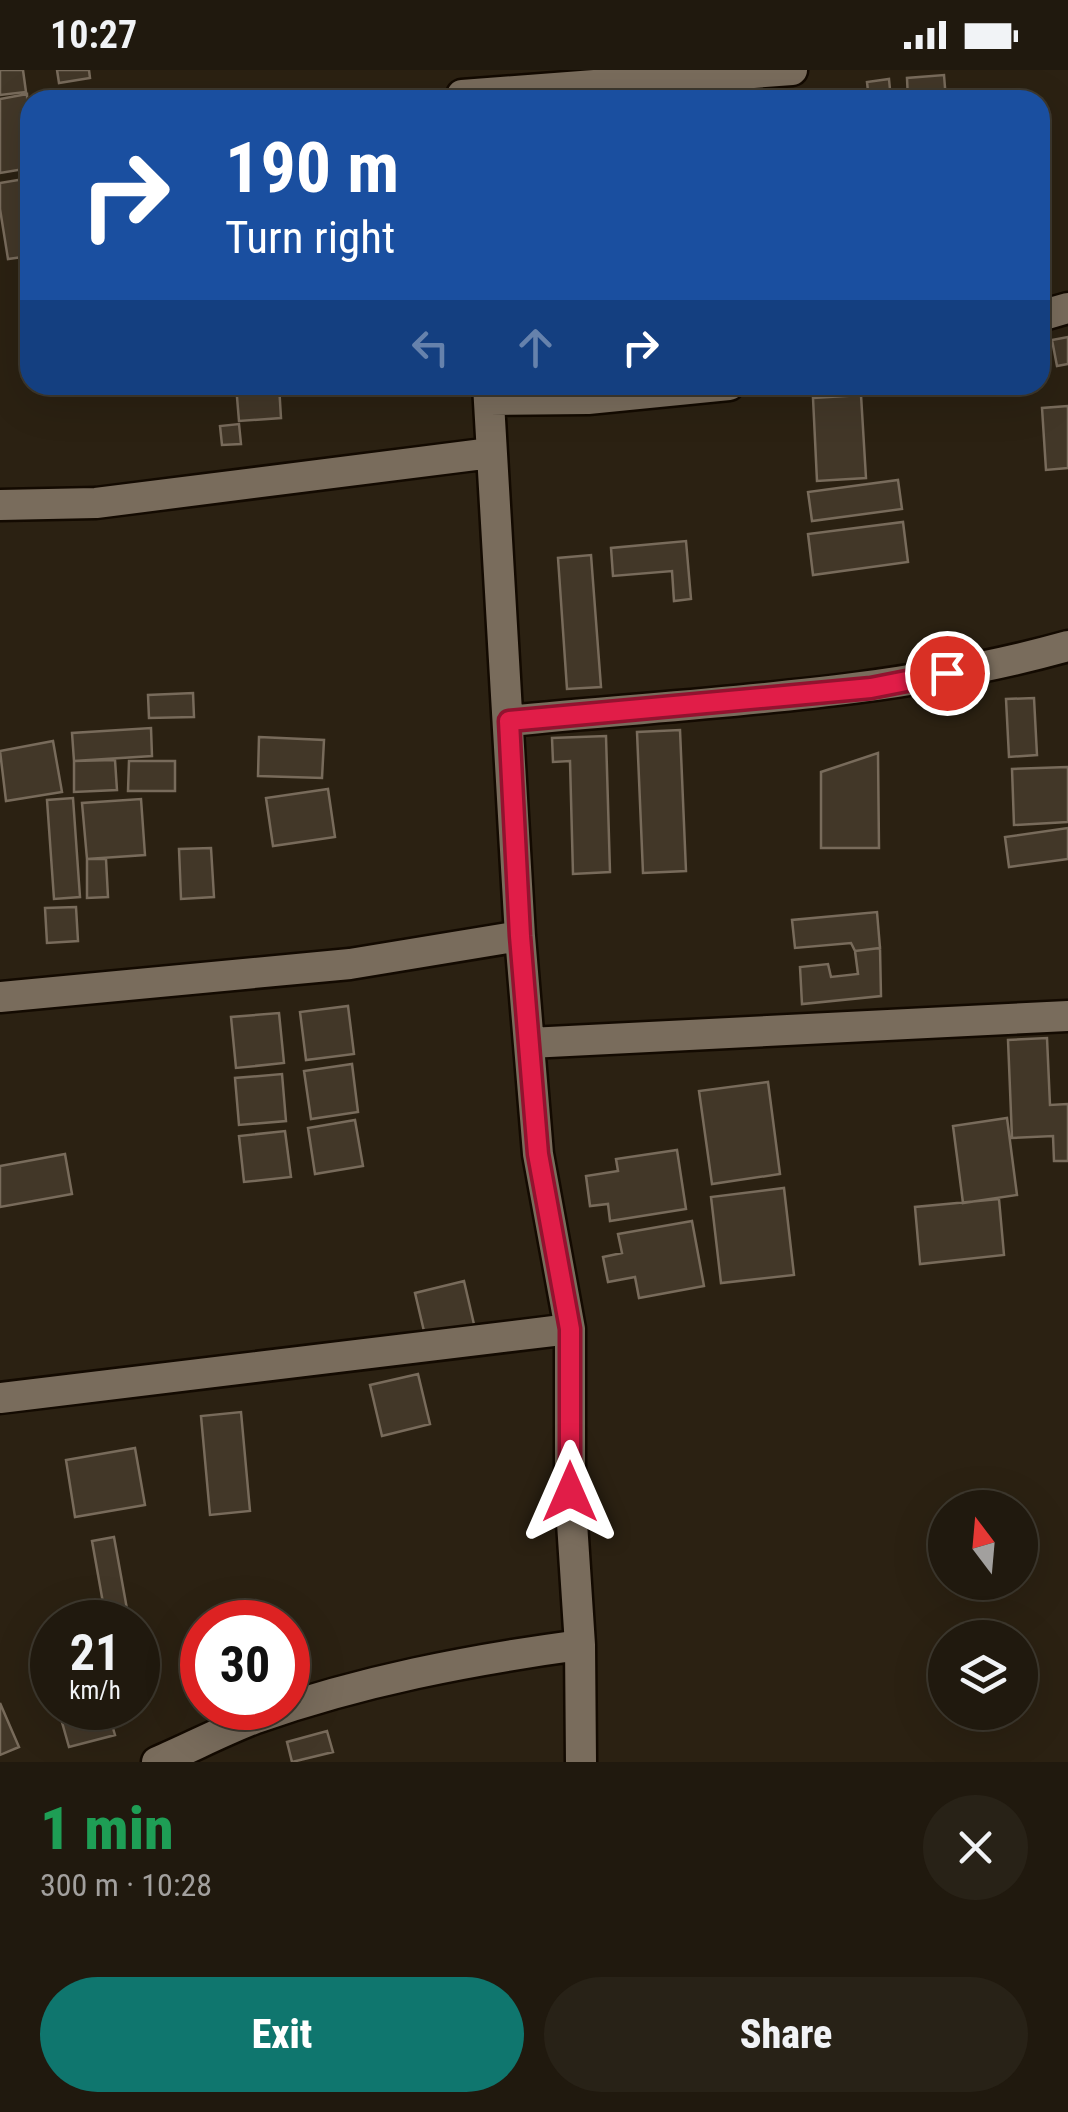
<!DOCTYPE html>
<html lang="en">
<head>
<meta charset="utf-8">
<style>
  body { margin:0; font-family:"Roboto Condensed",sans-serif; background:#282217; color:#f1f3f6; height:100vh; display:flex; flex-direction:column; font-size:38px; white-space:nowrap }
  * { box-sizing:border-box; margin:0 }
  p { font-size:32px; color:#a2a09e }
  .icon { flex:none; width:55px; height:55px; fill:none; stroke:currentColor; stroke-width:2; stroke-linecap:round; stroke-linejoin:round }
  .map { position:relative; height:1692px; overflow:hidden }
  .side { display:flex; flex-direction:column; background:#20190e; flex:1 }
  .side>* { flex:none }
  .banner { position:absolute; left:20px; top:20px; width:1030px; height:305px; border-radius:30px; box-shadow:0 10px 40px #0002,0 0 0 2px #3d382e; background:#1a4fa0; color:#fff; overflow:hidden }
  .needle { width:65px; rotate:344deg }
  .fabs { position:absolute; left:928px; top:1420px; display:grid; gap:20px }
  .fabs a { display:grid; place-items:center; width:110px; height:110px; border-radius:50%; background:#20190e; box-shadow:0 10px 40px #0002,0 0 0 2px #3d382e; font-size:50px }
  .speed { position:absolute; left:30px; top:1530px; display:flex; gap:20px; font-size:50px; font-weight:700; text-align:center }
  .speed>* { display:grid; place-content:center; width:130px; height:130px; border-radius:50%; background:#20190e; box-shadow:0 10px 40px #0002,0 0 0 2px #3d382e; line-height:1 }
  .speed small { font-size:25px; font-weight:400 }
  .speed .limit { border:15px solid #d22; background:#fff; color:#111 }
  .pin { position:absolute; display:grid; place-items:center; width:85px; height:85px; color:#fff; margin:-42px; border:5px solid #fff; border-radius:50%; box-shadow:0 2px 10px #0007 }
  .me { position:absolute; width:110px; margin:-55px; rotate:0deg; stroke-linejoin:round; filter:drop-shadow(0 0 8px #0008) }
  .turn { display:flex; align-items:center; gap:35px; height:210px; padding:0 40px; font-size:45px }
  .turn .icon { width:130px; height:130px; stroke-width:2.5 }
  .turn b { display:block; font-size:70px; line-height:85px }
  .lanes { display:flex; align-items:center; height:95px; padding:0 40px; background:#0003; justify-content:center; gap:50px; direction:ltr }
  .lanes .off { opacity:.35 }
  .round { display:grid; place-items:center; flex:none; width:105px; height:105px; border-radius:52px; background:#282217 }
  .overview { display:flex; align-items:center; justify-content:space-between; height:170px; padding:0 40px }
  h1 { font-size:60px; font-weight:800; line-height:75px; color:#1e9e55 }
  .button { display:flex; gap:20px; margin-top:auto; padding:20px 40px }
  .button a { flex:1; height:115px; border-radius:60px; background:#0f766e; color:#fff; font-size:40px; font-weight:800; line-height:115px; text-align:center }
  .button a+a { background:#282217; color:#f1f3f6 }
  .status { display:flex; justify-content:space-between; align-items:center; height:70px; padding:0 50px; background:#20190e; direction:ltr }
  .status svg { height:28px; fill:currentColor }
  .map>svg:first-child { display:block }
  .building { fill:#423728; stroke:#786b5b; stroke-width:2.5 }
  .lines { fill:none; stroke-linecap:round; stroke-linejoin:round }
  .minor-casing { stroke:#130a01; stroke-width:35 }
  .minor { stroke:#796c5c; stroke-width:30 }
  .route-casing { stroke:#92132f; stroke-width:25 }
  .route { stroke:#e11d48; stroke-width:18 }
</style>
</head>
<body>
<div class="status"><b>10:27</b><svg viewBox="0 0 49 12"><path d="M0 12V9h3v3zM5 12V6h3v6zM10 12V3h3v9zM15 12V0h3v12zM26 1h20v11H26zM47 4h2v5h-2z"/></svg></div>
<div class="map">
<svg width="1068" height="1692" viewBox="0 0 1068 1692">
  <rect width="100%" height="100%" fill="#2b2112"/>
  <path class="building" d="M0,0H23L26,22L0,25Z
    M57,0H89L90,8L59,13Z
    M944,5L946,30H908L907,8Z
    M889,9L891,30H869L867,12Z
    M27,24L30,98L0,103V29Z
    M30,108V186L8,189L0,139V113Z
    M1068,267V294L1057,296L1052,270Z
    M236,315H279L281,348L239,351Z
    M861,325L866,408L817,411L813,328Z
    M1068,336V398L1046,400L1042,338Z
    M239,354L241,374L222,375L220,356Z
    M898,410L902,439L812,451L808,422Z
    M903,452L908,492L813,505L808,464Z
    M686,471L691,529L674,531L672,501L613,506L611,478Z
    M591,485L601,617L567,619L558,488Z
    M193,623L194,647L149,648L148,625Z
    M1034,628L1037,685L1009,687L1006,629Z
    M151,658L152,686L74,691L72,663Z
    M680,660L686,801L643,803L637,662Z
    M606,666L610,802L573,804L570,691L553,692L552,668Z
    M259,667L324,670L322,708L258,706Z
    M53,671L62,722L6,731L0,681Z
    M878,683L879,778H821V702Z
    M115,690L117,720L74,722V691Z
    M129,691H175V721H128Z
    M1068,697V752L1014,755L1012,699Z
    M328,719L335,767L273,776L266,728Z
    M73,728L80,827L54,829L47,730Z
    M141,729L145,785L87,789L82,733Z
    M1068,758V789L1009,797L1005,767Z
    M211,778L214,827L181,829L179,779Z
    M87,789H106L108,827L87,828Z
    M76,837L78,871L47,873L45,838Z
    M877,842L880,878L855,881L851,873L795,878L792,850Z
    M880,878L881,926L802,934L800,897L828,894L831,907L858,904L855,881Z
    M348,936L354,984L306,990L300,942Z
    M279,943L284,993L236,998L231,947Z
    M1047,968L1050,1035L1068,1034V1091H1054L1053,1066L1012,1068L1008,970Z
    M352,994L358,1042L311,1049L304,1001Z
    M282,1004L286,1051L239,1055L235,1008Z
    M768,1012L780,1104L712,1114L699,1021Z
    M1007,1048L1017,1125L963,1133L953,1056Z
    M355,1050L363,1096L315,1104L308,1058Z
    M285,1061L291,1107L244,1112L239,1066Z
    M677,1080L686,1139L610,1151L608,1134L590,1136L586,1106L618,1101L616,1089Z
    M65,1084L72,1124L0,1137V1096Z
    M784,1118L794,1205L721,1213L711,1127Z
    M999,1129L1004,1185L920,1194L915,1137Z
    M692,1151L704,1216L639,1228L635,1207L608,1212L603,1187L622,1183L618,1164Z
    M464,1211L476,1263L427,1274L415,1223Z
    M418,1304L430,1354L382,1366L370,1315Z
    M241,1342L250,1441L210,1445L201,1346Z
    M135,1378L145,1435L75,1447L66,1390Z
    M114,1467L127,1539L105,1544L92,1471Z
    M52,1581V1616L44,1583Z
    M0,1633L19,1677L0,1685Z
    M58,1638H107L115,1665L69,1677Z
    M327,1661L333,1682L292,1692L287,1672Z"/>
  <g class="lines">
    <defs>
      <path id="minor" d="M462,25L792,0
        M1040,246L1068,238
        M488,315L520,866L538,1084L570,1259V1422L580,1575L581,1692
        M490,330L588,329L729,315
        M0,435L96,433L491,383
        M509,651C696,632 886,627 1068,576
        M0,927L350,894L520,866
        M529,973L1068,946
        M0,1328L570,1259
        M157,1692C190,1678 222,1661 256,1648C361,1611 469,1590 580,1575"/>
    </defs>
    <use href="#minor" class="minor-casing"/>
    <use href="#minor" class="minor"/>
  </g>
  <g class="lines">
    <defs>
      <path id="route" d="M570,1422V1259L538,1084L520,866L509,651L871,618L947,603"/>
    </defs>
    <use href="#route" class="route-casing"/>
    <use href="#route" class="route"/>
  </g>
</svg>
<div class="fabs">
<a><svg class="needle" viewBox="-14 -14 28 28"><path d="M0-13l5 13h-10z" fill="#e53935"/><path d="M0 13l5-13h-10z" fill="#a2a09e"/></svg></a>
<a><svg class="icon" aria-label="layers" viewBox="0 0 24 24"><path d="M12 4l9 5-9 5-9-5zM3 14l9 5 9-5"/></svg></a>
</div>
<div class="speed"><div>21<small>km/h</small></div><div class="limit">30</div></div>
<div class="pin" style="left:947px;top:603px;background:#d93025"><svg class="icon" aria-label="arrive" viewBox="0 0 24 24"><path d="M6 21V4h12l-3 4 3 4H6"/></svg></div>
<svg class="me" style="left:570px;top:1422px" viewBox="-20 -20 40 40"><path d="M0-17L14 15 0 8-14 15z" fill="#e11d48" stroke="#fff" stroke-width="4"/></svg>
<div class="banner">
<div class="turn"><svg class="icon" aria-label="right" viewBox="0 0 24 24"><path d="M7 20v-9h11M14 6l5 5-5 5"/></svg><div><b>190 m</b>Turn right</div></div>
<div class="lanes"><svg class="icon off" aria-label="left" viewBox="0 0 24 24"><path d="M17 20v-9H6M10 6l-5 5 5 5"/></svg><svg class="icon off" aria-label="ahead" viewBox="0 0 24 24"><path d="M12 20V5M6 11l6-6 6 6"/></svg><svg class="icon" aria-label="right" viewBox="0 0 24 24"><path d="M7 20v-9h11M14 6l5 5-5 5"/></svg></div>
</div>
</div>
<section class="side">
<div class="overview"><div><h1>1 min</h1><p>300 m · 10:28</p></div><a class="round"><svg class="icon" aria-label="close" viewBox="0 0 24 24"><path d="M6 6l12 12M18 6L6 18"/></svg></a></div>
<div class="button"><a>Exit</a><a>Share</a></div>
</section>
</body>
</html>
